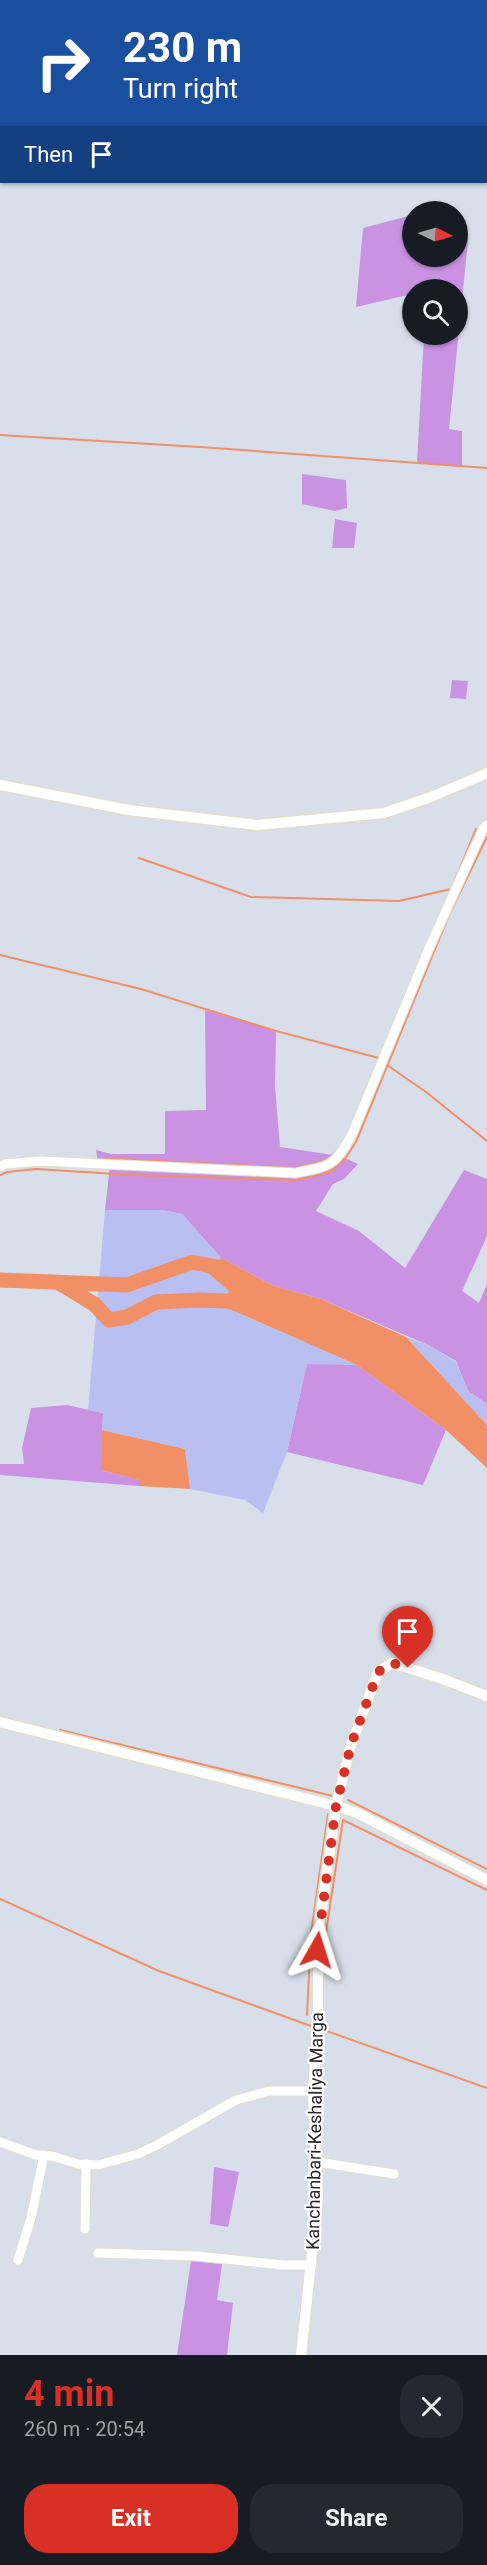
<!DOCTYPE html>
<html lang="en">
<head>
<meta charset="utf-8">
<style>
  body { margin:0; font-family:Roboto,sans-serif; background:#242831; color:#f1f3f6; height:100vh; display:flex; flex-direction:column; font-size:22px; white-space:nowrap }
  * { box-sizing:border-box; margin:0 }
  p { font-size:20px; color:#9ea1a6 }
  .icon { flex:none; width:33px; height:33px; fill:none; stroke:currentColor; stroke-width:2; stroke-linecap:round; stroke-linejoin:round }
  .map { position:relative; height:2355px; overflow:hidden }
  .side { display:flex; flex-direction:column; background:#171b24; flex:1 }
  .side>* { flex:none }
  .guide { position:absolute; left:0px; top:0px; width:488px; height:183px; box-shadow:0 2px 4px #0004; background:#1a4fa0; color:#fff; overflow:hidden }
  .needle { width:39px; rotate:95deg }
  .controls { position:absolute; left:402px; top:201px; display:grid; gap:12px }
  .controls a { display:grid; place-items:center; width:66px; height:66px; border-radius:50%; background:#171b24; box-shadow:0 2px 4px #0004; font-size:30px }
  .pin { position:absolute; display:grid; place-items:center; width:51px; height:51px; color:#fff; margin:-62px -26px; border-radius:50% 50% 50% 0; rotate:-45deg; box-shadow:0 0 6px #0007 }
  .pin .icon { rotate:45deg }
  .me { position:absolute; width:66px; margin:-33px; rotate:6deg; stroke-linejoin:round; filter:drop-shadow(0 0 4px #0008) }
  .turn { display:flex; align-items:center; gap:21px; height:126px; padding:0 24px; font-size:27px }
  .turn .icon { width:78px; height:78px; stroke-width:2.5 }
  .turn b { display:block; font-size:42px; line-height:51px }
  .then { display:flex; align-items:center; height:57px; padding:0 24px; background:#0003; gap:12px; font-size:22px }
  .round { display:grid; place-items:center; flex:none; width:63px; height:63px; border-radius:24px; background:#242831 }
  .head { display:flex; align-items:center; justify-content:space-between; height:102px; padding:0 24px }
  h1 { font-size:36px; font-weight:700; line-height:45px; color:#d93025 }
  .action { display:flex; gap:12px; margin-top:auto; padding:12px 24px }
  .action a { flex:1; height:69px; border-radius:24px; background:#d93025; color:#fff; font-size:24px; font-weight:700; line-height:69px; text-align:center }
  .action a+a { background:#242831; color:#f1f3f6 }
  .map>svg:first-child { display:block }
  .green { fill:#ca92e3 }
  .sand { fill:#b9c0f1 }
  .water { fill:#f18f66 }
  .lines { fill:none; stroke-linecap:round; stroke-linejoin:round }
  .stream { stroke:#f18f66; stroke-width:2 }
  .river { stroke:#f18f66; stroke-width:15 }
  .minor-casing { stroke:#e1decd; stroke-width:11 }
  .tertiary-casing { stroke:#e1decd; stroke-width:13 }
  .minor { stroke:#fff; stroke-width:9 }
  .tertiary { stroke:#fff; stroke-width:10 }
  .route { stroke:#d93025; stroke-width:10; stroke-dasharray:0 18 }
  .labels { text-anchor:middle; stroke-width:4.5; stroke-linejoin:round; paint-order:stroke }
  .street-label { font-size:18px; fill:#272727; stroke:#fff }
</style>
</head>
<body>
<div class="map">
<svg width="487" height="2355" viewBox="0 0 487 2355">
  <rect width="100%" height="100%" fill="#d8dfea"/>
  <path class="green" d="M412,215V256H458V225H465L468,241L449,429L462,431V467L417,463L424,335L458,334V290H412V294L356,307L363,228Z
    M302,474L346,480L347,508L335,511L302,504Z
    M335,519L357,523L354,548H332Z
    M452,680L468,681L466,699L450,698Z
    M205,1010L276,1031L275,1086L280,1147L340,1156L358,1164L344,1179L333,1184L316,1211L359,1231L405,1268L464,1170L487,1179V1236L462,1291L479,1303L487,1284V1404L468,1391L456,1361L428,1345L321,1299L274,1286L221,1258L182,1214L161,1210H105L110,1165L98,1164L96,1150L111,1154H165V1111L206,1110Z
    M307,1363L357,1365L446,1430L423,1485L287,1452Z
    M67,1405L103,1413L101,1470L140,1480L139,1486L0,1475V1464H24L22,1448L31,1408Z
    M214,2167L239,2172L228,2227L210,2224Z
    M191,2261L222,2264L217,2300L233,2303L227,2355H177Z"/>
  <path class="sand" d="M105,1210H161L182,1214L221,1258L208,1273L230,1291L223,1306L357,1365L307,1364L287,1452L263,1513L245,1500L190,1489L185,1449L102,1430L103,1413L88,1410Z
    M406,1337L428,1345L456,1362L468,1391L487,1404V1425Z"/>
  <path class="water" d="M221,1258L274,1286L321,1299L406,1337L487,1425V1468L446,1430L357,1365L223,1306L229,1291L208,1273Z
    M102,1430L185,1449L190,1489L139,1486V1480L101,1470Z"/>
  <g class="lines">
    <path class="stream" d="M0,435L200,447L487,468
      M139,858L251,897L399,901L451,889
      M452,888L476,829
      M0,955L141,989L276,1031L379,1058
      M387,1065L426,1092L487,1141
      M103,1158L294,1168C305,1166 317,1164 327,1159C346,1149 355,1116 363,1097
      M0,1175L7,1172L36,1169L132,1175L296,1180L330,1172L345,1159L356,1142L449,915L487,837
      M60,1730L333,1796
      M348,1800L487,1869
      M0,1899L159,1971L311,2026
      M323,1952L343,1820L487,1890
      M307,2015L311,1934L328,1814
      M321,2029L487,2088"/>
    <path class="river" d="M0,1280L127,1285L192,1262L226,1269L231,1273
      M61,1284L94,1304L109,1320L127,1317L156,1302L200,1300L227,1301L245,1306"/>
    <defs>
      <path id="minor" d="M0,1167L5,1164L40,1161L295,1173C332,1166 335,1166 353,1132L430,946L483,829L487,825
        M0,2142L36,2155L52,2156L78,2164L98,2165L138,2154L157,2145L236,2100L269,2091H313
        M317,2162L394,2174
        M85,2229L86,2164
        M98,2253L197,2256L283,2265H312
        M18,2260L31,2218L44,2155"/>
      <path id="tertiary" d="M0,785L129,810L257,825L384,813L431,797L487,773
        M0,1722L336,1806L357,1813L487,1880
        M301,2355L318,2197L313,2091L318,2022V1935L336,1806L351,1745L378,1672L392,1663L440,1678L487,1696"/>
    </defs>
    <use href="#minor" class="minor-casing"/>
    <use href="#tertiary" class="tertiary-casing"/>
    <use href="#minor" class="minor"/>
    <use href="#tertiary" class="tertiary"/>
  </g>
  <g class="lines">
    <path class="route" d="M317,1950L336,1806L351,1745L378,1672L392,1663L408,1668"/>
  </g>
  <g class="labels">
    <g class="street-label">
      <text transform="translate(315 2131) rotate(-89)" y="6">Kanchanbari-Keshaliya Marga</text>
    </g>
  </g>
</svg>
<div class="controls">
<a><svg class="needle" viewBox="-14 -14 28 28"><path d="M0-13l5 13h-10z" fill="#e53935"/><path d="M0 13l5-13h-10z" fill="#9ea1a6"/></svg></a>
<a><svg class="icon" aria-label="search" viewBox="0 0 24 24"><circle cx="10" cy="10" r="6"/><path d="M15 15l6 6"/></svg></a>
</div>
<div class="pin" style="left:408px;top:1668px;background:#d93025"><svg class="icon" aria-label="arrive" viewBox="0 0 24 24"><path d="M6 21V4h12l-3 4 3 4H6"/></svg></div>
<svg class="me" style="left:317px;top:1950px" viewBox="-20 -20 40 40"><path d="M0-17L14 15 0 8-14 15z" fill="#d93025" stroke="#fff" stroke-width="4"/></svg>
<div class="guide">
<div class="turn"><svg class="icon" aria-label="right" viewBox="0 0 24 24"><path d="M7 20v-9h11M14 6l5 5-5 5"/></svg><div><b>230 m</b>Turn right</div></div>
<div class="then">Then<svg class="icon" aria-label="arrive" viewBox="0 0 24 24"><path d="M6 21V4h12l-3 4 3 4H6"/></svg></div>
</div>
</div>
<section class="side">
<div class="head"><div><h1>4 min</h1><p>260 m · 20:54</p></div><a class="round"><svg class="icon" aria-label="close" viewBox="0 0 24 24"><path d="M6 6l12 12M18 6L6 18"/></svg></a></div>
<div class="action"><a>Exit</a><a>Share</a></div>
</section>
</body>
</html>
